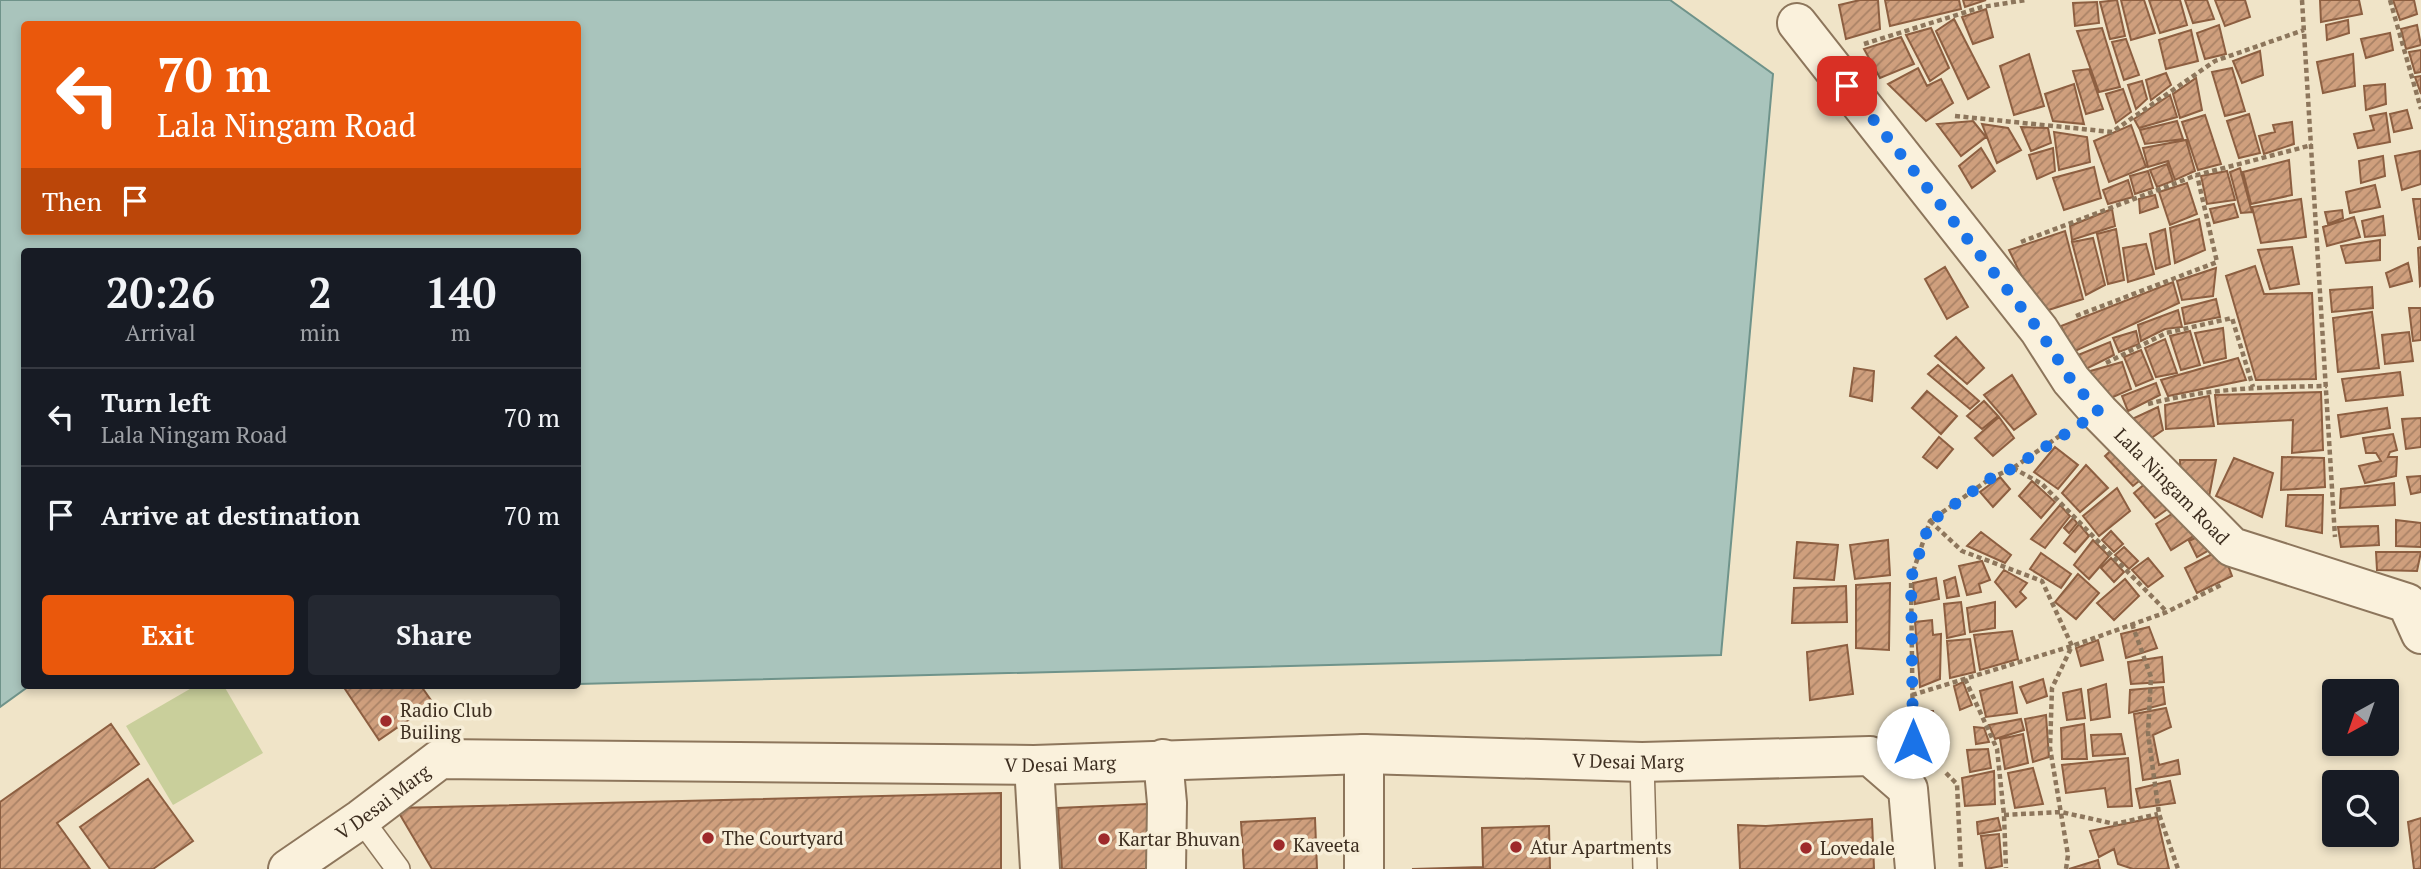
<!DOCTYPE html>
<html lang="en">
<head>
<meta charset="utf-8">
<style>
  body { margin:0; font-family:"PT Serif",serif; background:#242831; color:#f1f3f6; height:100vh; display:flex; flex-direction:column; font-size:26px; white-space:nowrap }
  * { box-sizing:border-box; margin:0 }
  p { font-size:23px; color:#9ea1a6 }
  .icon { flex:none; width:38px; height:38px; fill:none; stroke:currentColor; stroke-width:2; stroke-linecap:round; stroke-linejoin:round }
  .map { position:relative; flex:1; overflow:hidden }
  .side { position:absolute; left:21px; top:248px; width:560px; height:441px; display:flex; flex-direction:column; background:#171b24; border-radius:7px; box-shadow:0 4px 10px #0003 }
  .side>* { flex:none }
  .top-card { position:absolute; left:21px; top:21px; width:560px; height:214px; border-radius:7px; box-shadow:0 4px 10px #0003; background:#ea580c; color:#fff; overflow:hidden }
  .needle { width:46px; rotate:220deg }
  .fabs { position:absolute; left:2322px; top:679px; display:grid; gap:14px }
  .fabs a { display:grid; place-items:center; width:77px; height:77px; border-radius:7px; background:#171b24; box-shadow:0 4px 10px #0003; font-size:35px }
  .pin { position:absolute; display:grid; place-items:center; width:60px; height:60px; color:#fff; margin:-30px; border-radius:14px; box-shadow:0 4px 10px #0006 }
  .me { position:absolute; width:77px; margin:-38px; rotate:0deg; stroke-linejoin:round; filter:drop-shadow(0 0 5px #0008) }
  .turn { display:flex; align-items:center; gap:24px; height:147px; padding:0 21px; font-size:32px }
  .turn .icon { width:91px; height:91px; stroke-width:2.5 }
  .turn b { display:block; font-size:49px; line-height:60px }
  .then { display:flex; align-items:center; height:66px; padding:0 21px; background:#0003; gap:14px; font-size:26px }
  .eta { display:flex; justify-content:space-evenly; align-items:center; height:119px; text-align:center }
  .eta b { font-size:42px; font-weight:600; line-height:49px }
  .button { display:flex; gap:14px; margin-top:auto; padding:14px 21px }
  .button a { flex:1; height:80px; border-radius:7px; background:#ea580c; color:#fff; font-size:28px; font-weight:600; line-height:80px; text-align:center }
  .button a+a { background:#242831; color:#f1f3f6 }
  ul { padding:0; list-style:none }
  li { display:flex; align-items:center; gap:21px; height:98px; padding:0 21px; border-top:2px solid #363941 }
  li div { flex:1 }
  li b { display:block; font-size:26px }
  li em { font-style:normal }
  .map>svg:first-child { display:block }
  .garden { fill:#c9cf9b }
  .water { fill:#a9c4bc; stroke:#6f938a; stroke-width:2; fill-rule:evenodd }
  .building { fill:url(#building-hatch); stroke:#8d5f41; stroke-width:2 }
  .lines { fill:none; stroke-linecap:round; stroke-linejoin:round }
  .lane-casing { stroke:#8d765c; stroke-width:26 }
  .street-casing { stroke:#8d765c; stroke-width:42 }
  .path { stroke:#8d765c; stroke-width:4.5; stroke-dasharray:5 3.5; stroke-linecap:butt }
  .lane { stroke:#faf1dc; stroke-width:23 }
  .street { stroke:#faf1dc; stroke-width:38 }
  .route { stroke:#1a73e8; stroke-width:12; stroke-dasharray:0 21.6 }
  .poi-dot { fill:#9e2a2b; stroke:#f7eed8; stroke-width:2.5 }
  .labels { text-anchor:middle; stroke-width:7; stroke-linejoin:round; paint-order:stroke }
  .street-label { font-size:19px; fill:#3d2e20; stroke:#f7eed8 }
  .poi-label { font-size:19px; fill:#3d2e20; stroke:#f7eed8; text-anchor:start }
</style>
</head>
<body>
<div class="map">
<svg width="2421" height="869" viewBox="0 0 2421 869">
  <defs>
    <pattern id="building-hatch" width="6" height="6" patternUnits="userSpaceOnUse" patternTransform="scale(1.75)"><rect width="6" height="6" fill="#cf9f7d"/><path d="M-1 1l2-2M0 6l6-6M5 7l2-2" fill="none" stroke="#a98266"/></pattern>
  </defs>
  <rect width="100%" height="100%" fill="#f0e4c8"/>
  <path class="garden" d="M195,686H224L263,753L173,805L126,726Z"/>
  <path class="water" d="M0,0H1670L1773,74L1721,655L578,684V252H24V686H29L0,707ZM24,24H578V231H24Z"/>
  <path class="building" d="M1860,0H1878L1880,29L1846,39L1839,5Z
    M1885,0H1959L1961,9L1890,26Z
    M1963,0H1986L1965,7Z
    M2117,0L2125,36L2110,39L2100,2Z
    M2121,0H2144L2155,33L2131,40Z
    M2149,0H2180L2187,25L2160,33Z
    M2185,0H2207L2214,19L2193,23Z
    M2215,0H2245L2250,17L2225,26Z
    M2320,0H2359L2362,14L2321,22Z
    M2393,0H2414L2417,14L2400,20Z
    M2097,2L2099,23L2075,26L2073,3Z
    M1986,9L1993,37L1973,44L1962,17Z
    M1954,19L1989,87L1968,99L1936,31Z
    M2348,20L2349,33L2327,40L2326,25Z
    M2219,25L2226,54L2205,59L2197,33Z
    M2417,25L2421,45L2406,49L2401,29Z
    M1931,28L1949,68L1930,81L1906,35Z
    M2102,28L2120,87L2099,92L2077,31Z
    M2191,30L2198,61L2166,69L2159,40Z
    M2390,33L2393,50L2366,58L2361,39Z
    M1901,37L1914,64L1880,78L1864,49Z
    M2126,39L2139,75L2124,80L2112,42Z
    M2421,50V72L2415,73L2409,52Z
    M2260,51L2263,75L2242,83L2233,61Z
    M2029,54L2044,106L2014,115L2000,66Z
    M2353,54L2355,86L2323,93L2317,62Z
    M1918,68L1927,86L1941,79L1953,103L1926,121L1888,84Z
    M2232,68L2245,111L2225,116L2212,72Z
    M2089,69L2103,109L2086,114L2073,71Z
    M2166,73L2171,85L2151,100L2146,80Z
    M2421,76V94L2415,77Z
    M2196,78L2202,110L2180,118L2173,94Z
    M2142,81L2147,99L2136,109L2128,85Z
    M2074,84L2084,124L2053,121L2045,94Z
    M2385,84L2386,104L2366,110L2364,86Z
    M2123,89L2131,112L2116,123L2106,94Z
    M2170,95L2177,117L2139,128L2134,119Z
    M2407,110L2412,128L2394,132L2390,114Z
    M2386,113L2390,142L2358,148L2354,134L2374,130L2370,116Z
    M2249,114L2260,153L2239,158L2227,121Z
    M2205,115L2221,164L2198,170L2182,122Z
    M1973,121L1986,137L1961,156L1937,124Z
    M2177,121L2183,139L2145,144L2140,130Z
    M2292,122L2294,144L2264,154L2259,136L2275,132L2273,125Z
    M1982,124L2008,128L2021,150L1997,163Z
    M2131,125L2146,167L2109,182L2094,141Z
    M2021,127L2048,128L2051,143L2031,151Z
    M2054,132L2087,137L2090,162L2059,170Z
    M2186,140L2195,171L2175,180L2168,161L2148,167L2143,148Z
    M1981,148L1995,171L1972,188L1959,166Z
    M2053,148L2055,171L2037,179L2029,155Z
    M2420,151L2421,184L2402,190L2395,156Z
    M2383,156L2385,176L2361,183L2359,161Z
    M2289,160L2292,195L2251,204L2243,172Z
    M2167,164L2173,181L2157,187L2150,170Z
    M2094,167L2101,198L2064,210L2053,178Z
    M2240,168L2252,212L2241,213L2230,172Z
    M2148,171L2153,188L2135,194L2130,176Z
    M2227,171L2235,200L2207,204L2201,176Z
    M2128,180L2133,197L2108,204L2103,190Z
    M2187,183L2197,214L2170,225L2159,192Z
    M2375,185L2380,207L2350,213L2346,192Z
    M2155,195L2158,207L2140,213L2139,199Z
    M2301,199L2306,237L2261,243L2252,207Z
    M2413,199H2421V239H2419Z
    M2234,204L2238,217L2214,223L2210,209Z
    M2112,209L2115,226L2072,240L2070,226Z
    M2342,210L2343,218L2328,224L2325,212Z
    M2383,216L2385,235L2365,237L2362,221Z
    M2354,217L2360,237L2327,246L2323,227Z
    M2199,219L2205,250L2175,263L2170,228Z
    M2116,229L2124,280L2108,284L2097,234Z
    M2165,229L2170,264L2156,269L2150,234Z
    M2065,231L2083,299L2039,313L2009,250Z
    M2093,238L2105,285L2086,295L2072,242Z
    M2380,240V260L2346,263L2341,246Z
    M2146,244L2154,274L2128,282L2123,248Z
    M2292,247L2299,284L2270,289L2258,250Z
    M2421,247V285L2420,286L2418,248Z
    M2408,263L2412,281L2390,287L2386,273Z
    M2255,266L2264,294L2312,293L2316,379L2256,380L2226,276Z
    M1945,267L1968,307L1947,319L1925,279Z
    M2216,268L2213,296L2182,300L2177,281Z
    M2173,282L2179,303L2073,352L2061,326Z
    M2372,287L2373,308L2332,312L2330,290Z
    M2216,299L2220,317L2185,324L2182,308Z
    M2409,308H2421V340L2413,341Z
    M2178,310L2182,327L2165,329L2141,341L2138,325Z
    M2372,312L2379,368L2338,372L2333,318Z
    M2223,328L2226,358L2204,363L2195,333Z
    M2136,331L2139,344L2119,352L2113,338Z
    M2190,331L2200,365L2181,370L2170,336Z
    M2409,332L2413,361L2385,364L2382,335Z
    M1956,337L1984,368L1967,384L1935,356Z
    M2165,339L2177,373L2156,377L2145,348Z
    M2110,342L2114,355L2086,369L2078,355Z
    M2141,350L2153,379L2136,386L2124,357Z
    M2238,358L2246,380L2168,396L2161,380Z
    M2122,362L2131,389L2102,402L2087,372Z
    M1938,365L1979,401L1970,409L1928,374Z
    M1854,368L1874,371L1872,401L1850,396Z
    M2400,372L2403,395L2346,401L2342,379Z
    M2012,375L2036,414L2014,430L1984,395Z
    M2156,383L2160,395L2128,411L2122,396Z
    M1927,391L1957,416L1941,434L1912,408Z
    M2321,392L2323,450L2292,453L2293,420L2218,424L2215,395Z
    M2209,396L2214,426L2166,429L2165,405Z
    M1984,401L1998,416L1982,429L1967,416Z
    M2158,407L2163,430L2141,445L2130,420Z
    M2387,408L2390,428L2341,437L2338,415Z
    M1999,417L2014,438L1993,456L1975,438Z
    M2421,418V447L2406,449L2402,419Z
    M2393,434L2397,450L2390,452L2388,457H2397L2396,476L2365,483L2359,466L2381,461L2376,453H2366L2363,438Z
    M1939,437L1953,449L1937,468L1923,457Z
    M2120,442L2149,473L2133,486L2105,456Z
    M2055,447L2078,465L2058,489L2034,472Z
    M2282,457L2324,458L2325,487L2281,490Z
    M2234,458L2273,473L2262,517L2216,496Z
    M2180,460H2216L2209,497L2181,489Z
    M2086,465L2108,488L2080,512L2062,493Z
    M2421,476V492L2411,494L2407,477Z
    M2000,477L2010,489L1993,507L1980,492Z
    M2153,477L2176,503L2155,518L2134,493Z
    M2032,481L2055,502L2041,518L2019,496Z
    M2394,483L2395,505L2340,508L2341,489Z
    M2117,488L2130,511L2099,536L2083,516Z
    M2288,495H2323L2322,533L2286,526Z
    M2060,505L2070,516L2045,548L2031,539Z
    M2186,505L2208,527L2171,550L2156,524Z
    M2073,518L2077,523L2069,533L2064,528Z
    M2396,520L2421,523V547L2396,546Z
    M2079,524L2089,536L2075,552L2064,543Z
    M2378,526L2379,545L2341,547L2338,527Z
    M2211,530L2223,542L2197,557L2189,541Z
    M2111,531L2123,544L2114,552L2102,540Z
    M1981,532L2011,555L2005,563L1967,546Z
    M1888,540L1890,575L1855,579L1850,545Z
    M2093,540L2109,556L2089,579L2074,565Z
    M1797,542L1838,545L1834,580L1794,578Z
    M2124,547L2138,561L2129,569L2115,555Z
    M2222,549L2232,576L2197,593L2185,568Z
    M2376,552H2421L2417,571L2377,570Z
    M2041,553L2071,574L2061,588L2030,569Z
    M2111,558L2124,572L2114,582L2101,568Z
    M2148,558L2163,576L2148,587L2132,570Z
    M1982,561L1990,580L1979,584L1981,592L1967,595L1959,566Z
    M2004,570L2027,583L2020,592L2026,598L2016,607L1995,582Z
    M2078,574L2099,593L2076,619L2055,602Z
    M1955,577L1959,596L1947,598L1944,581Z
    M1936,578L1939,599L1915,604L1913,583Z
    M2125,579L2139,596L2114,620L2097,603Z
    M1890,583L1889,650L1856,648V585Z
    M1846,586L1847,622L1792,623L1794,588Z
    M1961,602L1965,634L1947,638L1944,604Z
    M1995,602V628L1970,632L1967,608Z
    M1932,620L1933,635L1941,634L1940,679L1920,687L1915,622Z
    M2149,627L2157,648L2126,658L2121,634Z
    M2012,631L2018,659L1980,670L1974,635Z
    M1970,639L1975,672L1950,678L1947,641Z
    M2098,640L2103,660L2081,666L2076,648Z
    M1847,645L1853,694L1810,700L1807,652Z
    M2162,657L2164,682L2131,684L2128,662Z
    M2043,679L2047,696L2027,703L2020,687Z
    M1963,682L1972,705L1960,710L1954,686Z
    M2012,682L2017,713L1986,717L1980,691Z
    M2106,684L2110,717L2091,720L2088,690Z
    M343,686H421L433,703L379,740Z
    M2163,687L2165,704L2129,713L2130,690Z
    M2081,689L2085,718L2067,720L2063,693Z
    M2166,708L2171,727L2153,735L2159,765L2178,760L2180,774L2143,780L2134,714Z
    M1933,711L1938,745L1917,742L1916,712Z
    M2046,715L2049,757L2033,762L2025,719Z
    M2021,719L2024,730L1995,739L1989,725Z
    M111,724L139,764L57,823L90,869H0V802Z
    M2084,724L2087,759H2062L2061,728Z
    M1974,727L1984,728L1989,742L1976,744Z
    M2023,734L2028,763L2005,769L2000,739Z
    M2121,734L2125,754L2093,756L2091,735Z
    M1988,749L1991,768L1970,772L1967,750Z
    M2128,758L2132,806L2108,807L2105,788L2066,793L2062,765Z
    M2033,768L2043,804L2015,808L2008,773Z
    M1994,771L1995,804L1965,806L1962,778Z
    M148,779L193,841L153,869H110L80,827Z
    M2170,781L2175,803L2140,808L2136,789Z
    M1001,793V869H432L396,808Z
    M1147,804L1150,869H1062L1058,808Z
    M2157,817L2169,869H2133L2118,864L2114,849L2099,857L2090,831Z
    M1315,818L1317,869H1244L1241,822Z
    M1998,818L2001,830L1978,834L1977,822Z
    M2421,818V869H2414L2408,822Z
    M1872,819L1874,869H1740L1738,825L1766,826Z
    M1549,826L1550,869H1412L1483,867L1482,828Z
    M1999,834L2002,866L1986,869L1981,836Z
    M2098,860L2100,869H2069Z"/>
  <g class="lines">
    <defs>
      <path id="lane" d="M1642,762L1645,869
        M361,819L398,869"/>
      <g id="street">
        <path id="s1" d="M1797,23L2039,330L2071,380L2099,412L2232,547L2407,603L2421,634"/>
        <path d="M1364,754V869"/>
        <path d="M1163,759L1167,803L1166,869"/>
        <path d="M1034,765L1040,869"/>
        <path id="s2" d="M288,869L361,819L440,759L1034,765L1364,754L1642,762L1870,756L1908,789L1915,869"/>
      </g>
    </defs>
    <use href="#lane" class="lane-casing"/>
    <use href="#street" class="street-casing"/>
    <path class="path" d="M2302,0L2335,537
      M2390,0L2421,109
      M1864,44L1982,7L2026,0
      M1955,116L2112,132L2215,61L2304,30
      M2021,242L2197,175L2312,145
      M2076,316L2217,262L2197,175
      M2106,363L2166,333L2232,318L2253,387
      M2148,404C2210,388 2263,387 2327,386
      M2013,468L2042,484L2167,612
      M1930,521L1962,551L2042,581L2072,646L2052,688L2050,748L2068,855L2066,869
      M2132,624L2151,677L2148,733L2159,814L2178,869
      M1965,679L1997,749L2004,815L2006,868
      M1912,695L2072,646L2167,612L2221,585
      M1913,741L1911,578L1930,521L1991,478L2013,468L2064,433
      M1946,773L1957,784L1961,869
      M2004,815L2061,812L2115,824L2158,814"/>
    <use href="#lane" class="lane"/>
    <use href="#street" class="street"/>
  </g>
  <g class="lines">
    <path class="route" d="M1847,86L2039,330L2071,380L2099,412L2013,468L1991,478L1930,522L1911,578L1913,742"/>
  </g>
  <g class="poi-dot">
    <circle cx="386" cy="721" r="7"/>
    <circle cx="708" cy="838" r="7"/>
    <circle cx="1104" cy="839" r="7"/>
    <circle cx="1279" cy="845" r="7"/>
    <circle cx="1516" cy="847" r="7"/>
    <circle cx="1806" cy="848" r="7"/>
  </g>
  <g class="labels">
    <g class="street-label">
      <text dy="7" stroke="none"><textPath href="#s1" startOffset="597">Lala Ningam Road</textPath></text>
      <text dy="7" stroke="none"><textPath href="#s2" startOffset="1376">V Desai Marg</textPath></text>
      <text dy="7" stroke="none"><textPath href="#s2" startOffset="808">V Desai Marg</textPath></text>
      <text dy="7" stroke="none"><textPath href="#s2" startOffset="116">V Desai Marg</textPath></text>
    </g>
    <g class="poi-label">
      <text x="400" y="717">Radio Club<tspan x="400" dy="22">Builing</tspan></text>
      <text x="722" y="845">The Courtyard</text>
      <text x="1118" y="846">Kartar Bhuvan</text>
      <text x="1293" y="852">Kaveeta</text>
      <text x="1530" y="854">Atur Apartments</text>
      <text x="1820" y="855">Lovedale</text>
    </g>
  </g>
</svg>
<div class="fabs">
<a><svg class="needle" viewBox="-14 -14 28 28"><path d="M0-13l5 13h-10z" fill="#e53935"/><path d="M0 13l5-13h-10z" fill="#9ea1a6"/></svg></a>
<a><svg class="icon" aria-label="search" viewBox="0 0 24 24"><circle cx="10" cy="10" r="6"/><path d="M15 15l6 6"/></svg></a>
</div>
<div class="pin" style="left:1847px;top:86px;background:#d93025"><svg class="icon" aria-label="arrive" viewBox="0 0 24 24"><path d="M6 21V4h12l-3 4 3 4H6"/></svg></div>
<svg class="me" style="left:1913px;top:742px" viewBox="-20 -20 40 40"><circle r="19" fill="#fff"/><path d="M0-13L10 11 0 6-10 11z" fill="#1a73e8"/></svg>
<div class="top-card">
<div class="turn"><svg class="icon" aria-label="left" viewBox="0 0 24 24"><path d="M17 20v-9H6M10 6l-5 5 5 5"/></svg><div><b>70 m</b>Lala Ningam Road</div></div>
<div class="then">Then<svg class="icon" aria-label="arrive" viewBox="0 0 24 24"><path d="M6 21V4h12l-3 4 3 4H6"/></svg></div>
</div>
<section class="side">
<div class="eta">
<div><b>20:26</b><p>Arrival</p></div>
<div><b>2</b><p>min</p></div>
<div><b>140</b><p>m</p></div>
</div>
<ul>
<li><svg class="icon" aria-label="left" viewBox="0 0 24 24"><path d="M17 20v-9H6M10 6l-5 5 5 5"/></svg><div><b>Turn left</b><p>Lala Ningam Road</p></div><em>70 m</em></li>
<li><svg class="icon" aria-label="arrive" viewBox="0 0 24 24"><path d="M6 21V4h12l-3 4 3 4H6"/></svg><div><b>Arrive at destination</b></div><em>70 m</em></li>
</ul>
<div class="button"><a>Exit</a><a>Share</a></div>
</section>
</div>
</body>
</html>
